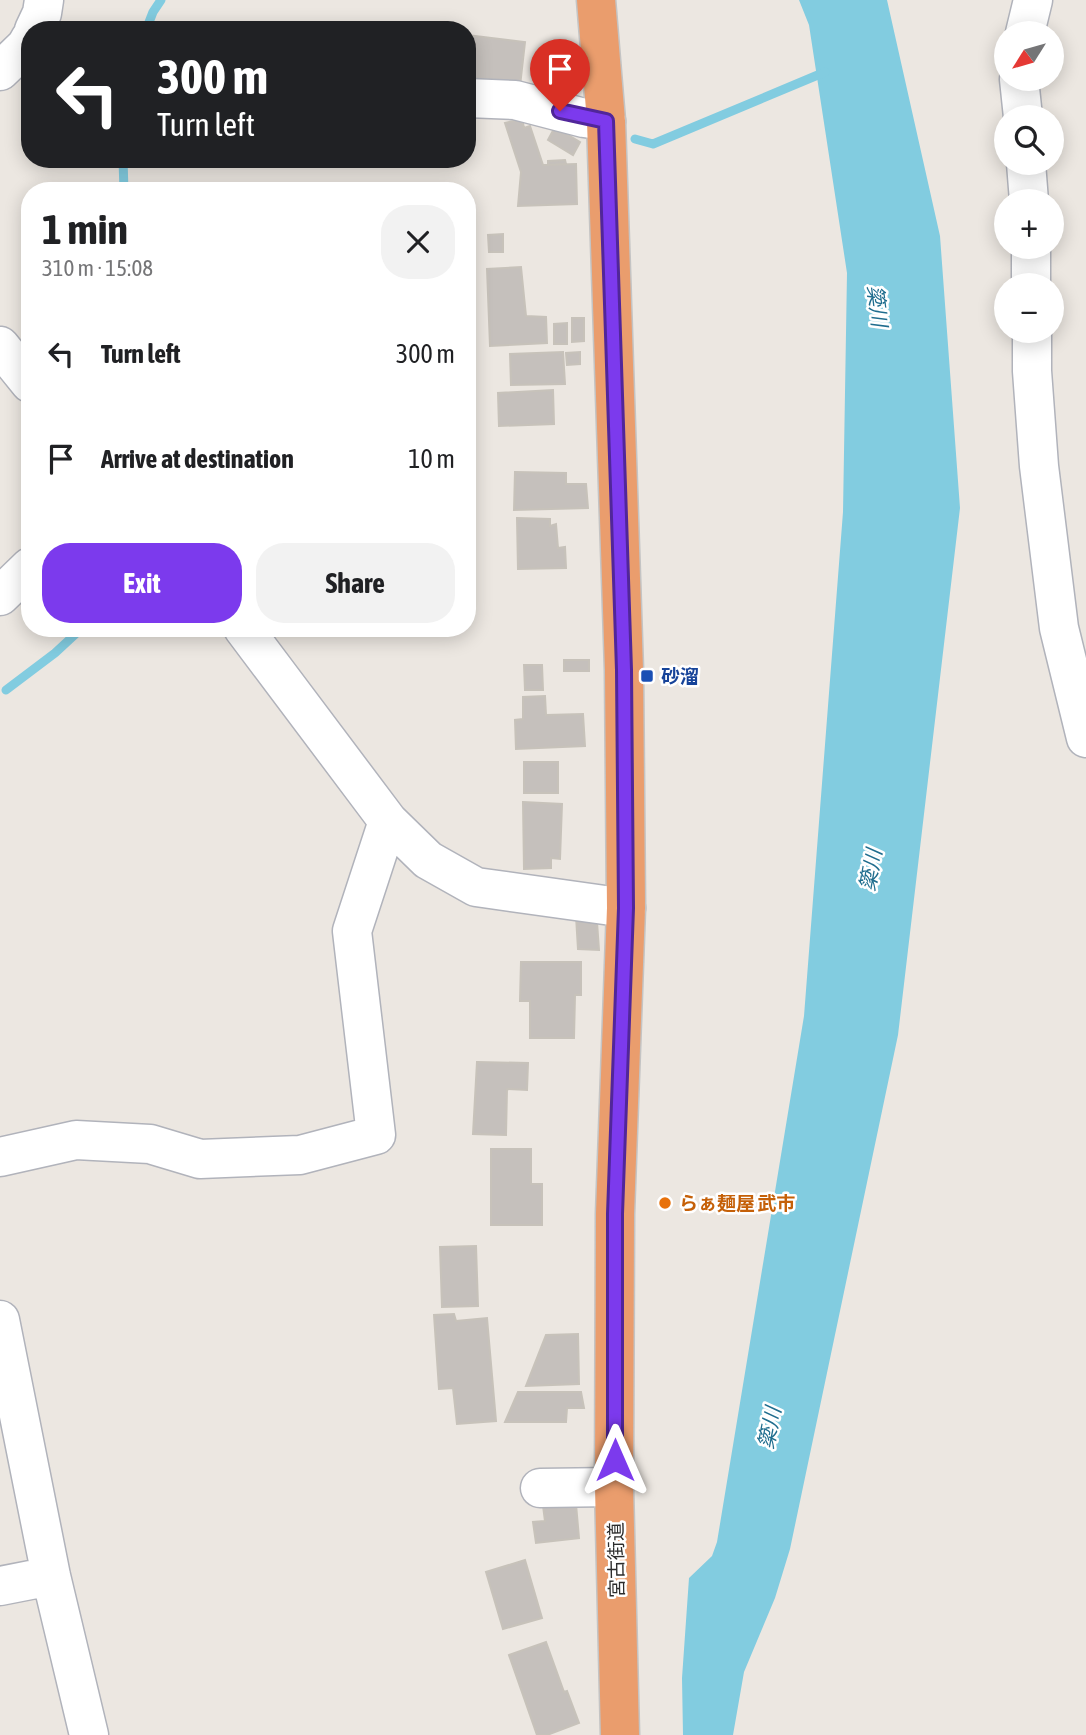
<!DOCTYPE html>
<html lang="en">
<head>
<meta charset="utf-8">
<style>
  body { margin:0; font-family:"Asap Condensed","Noto Sans JP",sans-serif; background:#f2f2f2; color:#202124; height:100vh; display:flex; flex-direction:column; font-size:26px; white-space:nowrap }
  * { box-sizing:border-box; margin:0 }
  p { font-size:23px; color:#757577 }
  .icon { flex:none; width:38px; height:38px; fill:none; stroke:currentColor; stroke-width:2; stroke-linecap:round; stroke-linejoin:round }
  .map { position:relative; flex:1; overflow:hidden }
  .sheet { position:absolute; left:21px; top:182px; width:455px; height:455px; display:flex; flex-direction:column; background:#fff; border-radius:28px; box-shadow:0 4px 18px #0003 }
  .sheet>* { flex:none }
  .hud { position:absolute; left:21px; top:21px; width:455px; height:147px; border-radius:28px; box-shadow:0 4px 18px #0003; background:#202124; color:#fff; overflow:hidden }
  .needle { width:46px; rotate:233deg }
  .buttons { position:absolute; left:994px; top:21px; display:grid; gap:14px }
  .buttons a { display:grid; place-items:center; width:70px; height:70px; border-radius:50%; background:#fff; box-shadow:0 4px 18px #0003; font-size:35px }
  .pin { position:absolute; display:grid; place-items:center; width:60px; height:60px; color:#fff; margin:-72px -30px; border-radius:50% 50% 50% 0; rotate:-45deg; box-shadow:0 0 7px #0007 }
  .pin .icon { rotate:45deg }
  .me { position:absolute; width:77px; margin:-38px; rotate:0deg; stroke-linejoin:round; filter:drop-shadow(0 0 5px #0008) }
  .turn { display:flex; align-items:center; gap:24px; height:147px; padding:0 21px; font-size:32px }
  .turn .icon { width:91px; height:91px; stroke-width:2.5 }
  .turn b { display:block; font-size:49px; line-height:60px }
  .round { display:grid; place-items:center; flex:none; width:74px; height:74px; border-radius:28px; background:#f2f2f2 }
  .overview { display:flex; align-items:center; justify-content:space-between; height:119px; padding:0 21px }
  h1 { font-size:42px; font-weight:700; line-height:52px }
  .action { display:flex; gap:14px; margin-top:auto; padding:14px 21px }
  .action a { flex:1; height:80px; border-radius:28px; background:#7c3aed; color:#fff; font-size:28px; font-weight:700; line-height:80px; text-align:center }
  .action a+a { background:#f2f2f2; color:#202124 }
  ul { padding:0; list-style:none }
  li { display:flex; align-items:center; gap:21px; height:105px; padding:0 21px }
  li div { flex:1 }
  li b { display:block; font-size:26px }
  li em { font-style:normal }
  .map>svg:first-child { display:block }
  .water { fill:#82cce0 }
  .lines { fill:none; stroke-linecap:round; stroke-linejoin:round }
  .stream { stroke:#82cce0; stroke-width:9 }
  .building { fill:#c5c0bc; stroke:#c7c2ba; stroke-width:2 }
  .minor-casing { stroke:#b1b3bb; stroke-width:41 }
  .highway-casing { stroke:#c4c4c4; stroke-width:41 }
  .minor { stroke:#fff; stroke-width:38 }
  .highway { stroke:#ea9d6d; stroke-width:38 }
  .route-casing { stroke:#51269a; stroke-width:18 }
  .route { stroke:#7c3aed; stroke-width:12 }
  .transit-dot { fill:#1a4fb4; stroke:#fff; stroke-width:2.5 }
  .food-dot { fill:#e8710a; stroke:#fff; stroke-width:2.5 }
  .labels { text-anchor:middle; stroke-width:5; stroke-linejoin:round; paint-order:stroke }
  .transit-label { font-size:19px; font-weight:bold; fill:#164399; stroke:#fff; text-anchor:start }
  .food-label { font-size:19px; font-weight:bold; fill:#c56008; stroke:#fff; text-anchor:start }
  .street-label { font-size:19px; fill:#2c2c2c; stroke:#fff }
  .water-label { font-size:21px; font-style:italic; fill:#1f6d8e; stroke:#fff }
</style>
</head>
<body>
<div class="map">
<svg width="1086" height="1735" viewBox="0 0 1086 1735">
  <rect width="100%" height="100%" fill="#ece7e1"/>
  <path class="water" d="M799,0H887L940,236L960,508L898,1035L790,1549L775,1598L744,1672L733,1735H683L682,1678L689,1578L712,1556L717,1542L804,1016L843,512L847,273L809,25Z"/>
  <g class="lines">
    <path class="stream" d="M146,30L153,12L161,0
      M635,139L653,144L825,72
      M123,159L124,191
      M6,690L55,653L82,628"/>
  </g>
  <path class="building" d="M467,35L525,42L519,95L467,89Z
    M522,119L524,128L530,126L543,165L576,164L577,204L518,206L521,172L505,123Z
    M555,127L580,142L573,155L548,140Z
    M565,160L566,164L548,165V161Z
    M503,234V252H489L488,235Z
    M521,267L526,316L546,317L547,343L490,346L487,269Z
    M572,318H584V341L572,342Z
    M567,323V344H554V324Z
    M563,352L565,384L511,385L510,354Z
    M580,352V364L567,365L566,353Z
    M553,390L554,424L499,426L498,393Z
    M467,448H473V470H467Z
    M515,472L566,473V484H586L588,508L514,510Z
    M517,518L550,519V526L556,524L558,548L565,547L566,568L518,569Z
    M564,660H589V671H564Z
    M524,665H542L543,690H525Z
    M545,696L546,715L583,714L585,746L516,749L515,720L523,719V697Z
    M524,762H558V793H524Z
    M523,802L562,804L560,859L551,858V868L524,869Z
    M584,914L585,922H597L599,950L578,949L576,916Z
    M521,962H581V995H575L574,1038H530V1001H520Z
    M477,1062L528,1063L527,1090L507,1089L506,1135L473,1134Z
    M491,1149H531V1184H542V1225H491Z
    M476,1246L478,1306L442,1307L440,1247Z
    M454,1314L456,1321L487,1318L496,1421L457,1424L453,1388L439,1389L434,1315Z
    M578,1334L579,1384L526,1386L546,1335Z
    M518,1392H581L584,1408H567L566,1422H505Z
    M575,1493L579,1538L536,1543L533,1522L545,1521L542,1498Z
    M525,1560L542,1618L503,1629L486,1572Z
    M546,1642L564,1692L567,1691L579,1723L547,1735H537L509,1655Z"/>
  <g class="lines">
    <defs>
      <path id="minor" d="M34,30L42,13L44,0
        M1025,33L1033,0
        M0,71L26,46L30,39
        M1019,79L1023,117
        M467,98L515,100L584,118L606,121
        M1026,163L1029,201
        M1031,247V285
        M1032,331V371L1039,466L1059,628L1086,738
        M0,346L30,383
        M0,596L30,567
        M243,628L388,821L428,860L476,887L626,908
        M0,1157L76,1140L150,1144L200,1159L300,1155L376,1135L352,931L388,821
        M0,1320L51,1576L89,1735
        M540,1488L614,1487
        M0,1586L51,1576"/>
      <path id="highway" d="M596,0L606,121L624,670L626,908L615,1214L614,1487L620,1735"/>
    </defs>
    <use href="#minor" class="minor-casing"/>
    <use href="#highway" class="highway-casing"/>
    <use href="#minor" class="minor"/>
    <use href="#highway" class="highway"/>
  </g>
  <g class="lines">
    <defs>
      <path id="route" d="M560,111L606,121L624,670L626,908L615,1214V1460"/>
    </defs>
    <use href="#route" class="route-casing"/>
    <use href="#route" class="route"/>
  </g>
  <rect class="transit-dot" x="640" y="669" width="14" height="14" rx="3.5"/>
  <circle class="food-dot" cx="665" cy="1203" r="7"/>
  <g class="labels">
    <g class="transit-label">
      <text x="661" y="683">砂溜</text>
    </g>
    <g class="food-label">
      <text x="679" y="1210">らぁ麺屋 武市</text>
    </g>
    <g class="street-label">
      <text transform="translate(616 1560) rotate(-91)" y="7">宮古街道</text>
    </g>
    <g class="water-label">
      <text transform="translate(877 306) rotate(83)" y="7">簗川</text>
      <text transform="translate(871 870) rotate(-80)" y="7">簗川</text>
      <text transform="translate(770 1428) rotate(-79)" y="7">簗川</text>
    </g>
  </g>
</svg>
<div class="buttons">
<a><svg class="needle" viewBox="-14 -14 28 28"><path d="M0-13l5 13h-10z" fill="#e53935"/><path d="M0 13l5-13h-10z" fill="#757577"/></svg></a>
<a><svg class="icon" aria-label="search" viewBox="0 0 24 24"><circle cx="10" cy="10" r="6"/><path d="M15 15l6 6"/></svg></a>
<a>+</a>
<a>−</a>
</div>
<div class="pin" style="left:560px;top:111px;background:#d93025"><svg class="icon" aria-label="arrive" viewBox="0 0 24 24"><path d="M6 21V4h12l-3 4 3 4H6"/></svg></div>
<svg class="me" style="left:615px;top:1460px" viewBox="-20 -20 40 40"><path d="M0-17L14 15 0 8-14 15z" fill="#7c3aed" stroke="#fff" stroke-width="4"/></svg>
<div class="hud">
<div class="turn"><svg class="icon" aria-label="left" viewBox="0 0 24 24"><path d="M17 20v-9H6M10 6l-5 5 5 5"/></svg><div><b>300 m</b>Turn left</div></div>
</div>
<section class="sheet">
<div class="overview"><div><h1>1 min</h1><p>310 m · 15:08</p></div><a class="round"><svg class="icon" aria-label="close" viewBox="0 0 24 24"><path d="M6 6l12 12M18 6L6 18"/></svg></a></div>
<ul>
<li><svg class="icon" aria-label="left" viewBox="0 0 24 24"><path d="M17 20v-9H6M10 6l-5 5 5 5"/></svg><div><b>Turn left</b></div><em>300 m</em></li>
<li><svg class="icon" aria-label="arrive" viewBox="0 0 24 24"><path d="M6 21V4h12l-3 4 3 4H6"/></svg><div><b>Arrive at destination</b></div><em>10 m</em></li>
</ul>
<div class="action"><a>Exit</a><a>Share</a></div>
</section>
</div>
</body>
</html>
